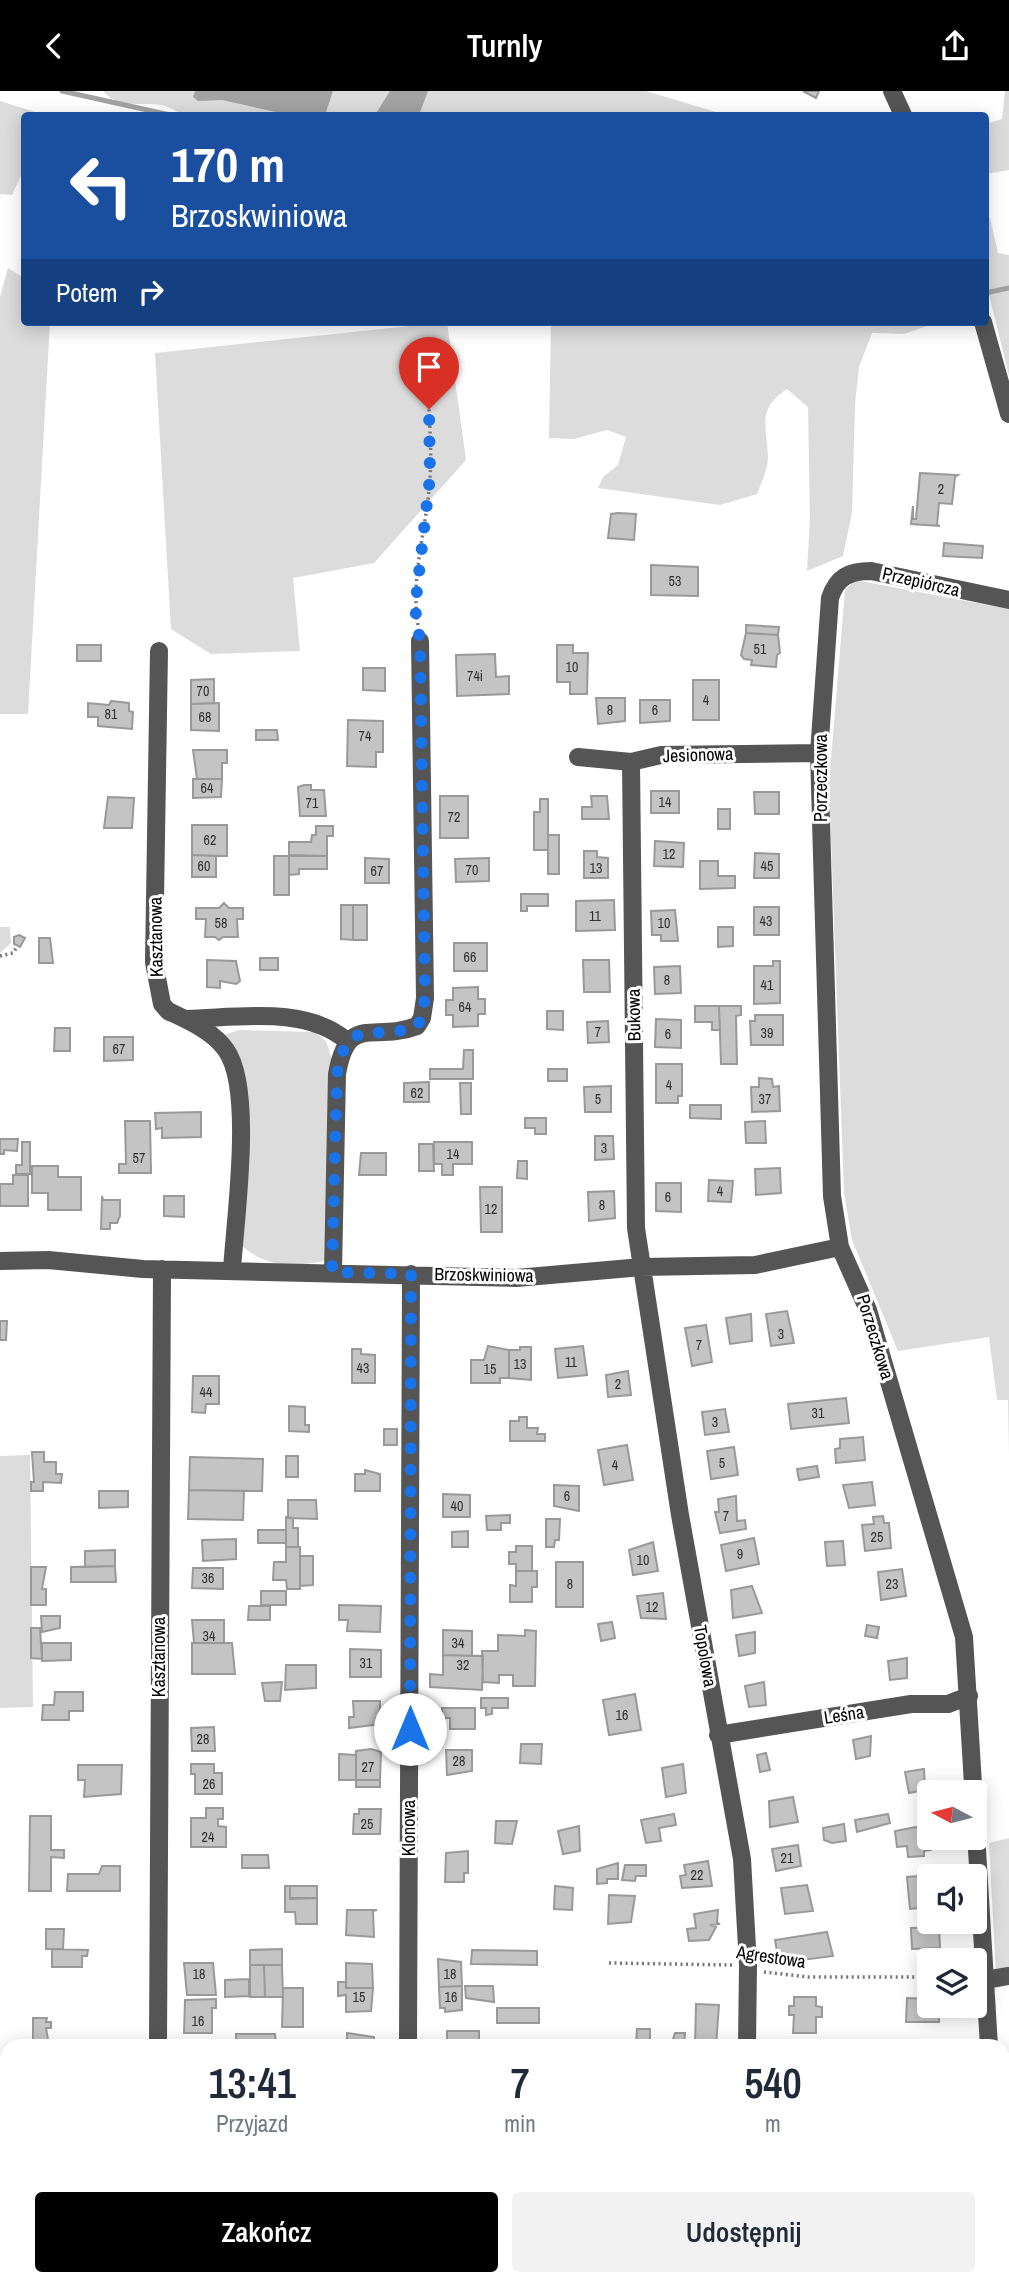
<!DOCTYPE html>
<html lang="pl">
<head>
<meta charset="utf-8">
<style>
  body { margin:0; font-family:"Archivo Narrow",sans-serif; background:#f2f2f3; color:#1f2937; height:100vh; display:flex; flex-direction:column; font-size:26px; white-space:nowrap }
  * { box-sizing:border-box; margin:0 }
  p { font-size:23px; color:#747a83 }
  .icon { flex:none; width:38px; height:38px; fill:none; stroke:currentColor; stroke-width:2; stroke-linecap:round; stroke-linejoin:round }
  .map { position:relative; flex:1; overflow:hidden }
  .details { position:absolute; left:0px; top:1948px; width:1010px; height:247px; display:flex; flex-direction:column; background:#fff; border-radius:21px 21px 0 0; box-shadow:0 4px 18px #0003 }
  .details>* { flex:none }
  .top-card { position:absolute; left:21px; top:21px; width:968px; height:214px; border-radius:7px; box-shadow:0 4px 18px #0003; background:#1a4fa0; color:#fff; overflow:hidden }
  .needle { width:46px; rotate:277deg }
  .tools { position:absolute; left:917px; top:1689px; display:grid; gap:14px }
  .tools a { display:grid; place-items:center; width:70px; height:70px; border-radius:7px; background:#fff; box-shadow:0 4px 18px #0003; font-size:35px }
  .pin { position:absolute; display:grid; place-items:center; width:60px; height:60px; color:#fff; margin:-72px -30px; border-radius:50% 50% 50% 0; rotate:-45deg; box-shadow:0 0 7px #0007 }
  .pin .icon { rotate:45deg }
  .me { position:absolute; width:77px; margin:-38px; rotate:0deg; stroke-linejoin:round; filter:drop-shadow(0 0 5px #0008) }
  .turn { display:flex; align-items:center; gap:24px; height:147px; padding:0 35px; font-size:32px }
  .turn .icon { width:91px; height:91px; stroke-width:2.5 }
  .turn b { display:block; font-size:49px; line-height:60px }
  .then { display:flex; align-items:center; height:66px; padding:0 35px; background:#0003; gap:14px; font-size:26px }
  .eta { display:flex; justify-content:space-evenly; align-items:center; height:119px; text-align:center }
  .eta b { font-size:42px; font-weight:600; line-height:49px }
  .cta { display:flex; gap:14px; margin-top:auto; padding:14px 35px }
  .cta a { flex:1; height:80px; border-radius:7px; background:#000; color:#fff; font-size:28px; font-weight:600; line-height:80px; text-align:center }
  .cta a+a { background:#f2f2f3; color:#1f2937 }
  header { display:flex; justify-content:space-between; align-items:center; height:91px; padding:0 35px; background:#000; color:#fff; font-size:32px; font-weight:600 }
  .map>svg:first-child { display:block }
  .green { fill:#dcdcdc }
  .water { fill:#a3a3a3 }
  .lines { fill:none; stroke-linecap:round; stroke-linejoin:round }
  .stream { stroke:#a3a3a3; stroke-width:5 }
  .building { fill:#c4c4c4; stroke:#999; stroke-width:2 }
  .path { stroke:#777; stroke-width:3.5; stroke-dasharray:2 3.5; stroke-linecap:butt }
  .minor { stroke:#555; stroke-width:18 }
  .route { stroke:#1a73e8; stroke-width:12; stroke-dasharray:0 21.6 }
  .labels { text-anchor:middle; stroke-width:6; stroke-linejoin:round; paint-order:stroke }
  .number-label { font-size:14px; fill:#313131 }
  .street-label { font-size:18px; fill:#000; stroke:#fff }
</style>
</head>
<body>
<header><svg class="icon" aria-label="back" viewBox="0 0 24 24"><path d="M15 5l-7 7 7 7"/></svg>Turnly<svg class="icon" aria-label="share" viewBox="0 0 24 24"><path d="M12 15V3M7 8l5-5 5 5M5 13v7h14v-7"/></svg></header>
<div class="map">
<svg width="1009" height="2194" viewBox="0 0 1009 2194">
  <rect width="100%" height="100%" fill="#fff"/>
  <path class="green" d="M103,0H646L726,24H184C179,22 173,18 168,16C146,8 121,21 103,0Z
    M1005,0H1009V79L985,83V33L1002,28Z
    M0,10L45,24H24V78L12,104L0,103Z
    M985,126L990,127L998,162L1009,164V285L985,187Z
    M8,177L24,187V231H50L28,623H0V206Z
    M447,231L466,369L374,472L293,487L300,560L211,563L171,538L155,262Z
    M551,231H939L904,243L872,242L859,276L855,313L852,421L843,465L807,480L810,427L808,316L787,298C756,319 767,335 768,366C768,378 761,392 757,403L720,414L598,397L603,386L618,374L626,346L607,339L574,348L549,347Z
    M855,489L1009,518V1365L1008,1309H997L989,1246L898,1260L852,1149L844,1102L829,693L845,499Z
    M0,836H10L11,852L0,862Z
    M239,939L315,941L326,950L332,969L328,1162L324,1170C290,1177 263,1176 238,1151L241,977L234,956L224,944Z
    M30,1364L33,1616L0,1617V1365Z
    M1009,1747V1881L996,1883L989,1752Z"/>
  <path class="water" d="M195,0H333L325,24H289L222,9L198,10L193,6Z
    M390,0H428L419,24H375Z"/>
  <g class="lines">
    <path class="stream" d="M62,0L170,24
      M985,202L1009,197"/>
  </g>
  <path class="building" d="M803,0H819L816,7Z
    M920,382L958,384L955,386L952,413L939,412L937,434L940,435L911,433L913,415V428H916Z
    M618,422L636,423L634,449L608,447L611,423Z
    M944,452L983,455L982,467L943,465Z
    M651,474L698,476V505L651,504Z
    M746,534L779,536L778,544L746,542Z
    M746,542L778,544L780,562L777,564L776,576L751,574L752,569L744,568L741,564Z
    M77,554H101V570H77Z
    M557,554H573V562H588L587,603H570V591H557Z
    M495,563L496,586L509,585V603L457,605L456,564Z
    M363,577H385V600L363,599Z
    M214,588V612L191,613V589Z
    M693,589H719V629H693Z
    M596,607H625V630L598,633Z
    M640,609H670V630L640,632Z
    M111,610L129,612V620L133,621L132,638L98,635V626H88V612L109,614Z
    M219,612V640L191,639V613Z
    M348,629L383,630V661H376V676L347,675Z
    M256,639H277L278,649H256Z
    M193,659H227V672H222V688H197Z
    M193,688H222L221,706L193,707Z
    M304,694H311V699H324L326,725H300L298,696Z
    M651,700H679V722H651Z
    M754,701H779V723H755Z
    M440,705H468V747H440Z
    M591,705H607L609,728H582V716H592Z
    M108,706L134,707L132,737H104Z
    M540,708H548V759H534V721H540Z
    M718,718H730V738H718Z
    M192,734H227V765L192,764Z
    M316,735H333V745H327V765L289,764V751H311L312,744H316Z
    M548,744H559V783H548Z
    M655,750L684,752L683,776L654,775Z
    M584,760H597V766L608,767V787H584Z
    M755,762L779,763V787H754Z
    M192,764L216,765V786H192Z
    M274,765H289V804H274Z
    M289,765H327V778H299V783L289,784Z
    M365,767L389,768V792H365Z
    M489,767V790L456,791L455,768Z
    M700,770H718V785H735V797L700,798Z
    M521,803H548V815H527V820H521Z
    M614,809L615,839L576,840V810Z
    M224,812L229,817H243V828H237L238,846H223L219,849L215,846H205L206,828H196V817H219Z
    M341,814H353V849L341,848Z
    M353,814H367V849H353Z
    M754,816H779V844H754Z
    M675,819L678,850H661V844H652L651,820Z
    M718,836H733V855L718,856Z
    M19,844L25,847L20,856L14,853V846Z
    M39,847H50L53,872H39Z
    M454,852H487V880H454Z
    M260,867H278V879H260Z
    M207,869L236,870L240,890L236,893L220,890V897L207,896Z
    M583,869H609L610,901H584Z
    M773,870H780V912L754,913V875H773Z
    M680,875L681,902L655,903L654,876Z
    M478,896V908H485V923H478V935L453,936V924H446V909H453V897Z
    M695,915H719L720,939H712V931H695Z
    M719,915H741V924L736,925L737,973H721Z
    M547,920H563V939L547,938Z
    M755,924H783V954H751L750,930H755Z
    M656,928L681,929V957L655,956Z
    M608,930L609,951L588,952L587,931Z
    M55,937H70V960H54Z
    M104,946H133V969L104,970Z
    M464,959H473V988H430V978H463Z
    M656,973H682V1005H678V1012H656Z
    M548,978H567V990H548Z
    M759,987L772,988L773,996L779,995L780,1020L752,1021L751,996H759Z
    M429,991V1011H404V992Z
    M460,992H471V1023H461Z
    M611,995V1021H585L584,996Z
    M690,1014H721V1028L690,1027Z
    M201,1021V1046L162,1047V1037L156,1038L155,1022Z
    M525,1027H546V1043H535V1037H525Z
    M125,1030H150L151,1082H119V1073H126Z
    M765,1030L766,1052H746L745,1031Z
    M595,1045H613L614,1068L595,1069Z
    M0,1048H18L17,1060L4,1059V1063H0Z
    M22,1051H30V1083H16V1074H22Z
    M434,1051H472V1073H453V1084H442V1073H434Z
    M419,1053H433L434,1080H419Z
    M361,1062H386V1084H359Z
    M518,1070H527V1088L517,1087Z
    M32,1075H58V1086H81V1119H48V1102H32Z
    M780,1077L781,1102L756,1104L755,1078Z
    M13,1084H28V1115H0V1093H13Z
    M709,1089L733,1090L731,1111L708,1110Z
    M656,1092H681V1121L656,1120Z
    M480,1096H502V1141H481Z
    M614,1100L615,1127L589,1130L588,1101Z
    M102,1105L103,1109H120V1125L117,1132H110V1138H101Z
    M164,1105H184V1126L164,1125Z
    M787,1220L794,1252L771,1255L766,1223Z
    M751,1223L752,1250L730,1253L726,1227Z
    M0,1230H7L6,1249H0Z
    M706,1234L712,1271L692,1275L685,1237Z
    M488,1255L509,1259V1287H500V1292H471V1269H484Z
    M583,1255L587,1284L558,1287L555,1258Z
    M520,1256H531V1289L509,1287V1259H520Z
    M352,1258H361V1263L375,1264V1292H352Z
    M628,1280L631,1304L608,1306L606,1284Z
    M193,1285H219V1313H206L205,1322L192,1321Z
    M846,1307L849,1332L791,1338L788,1313Z
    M289,1315L305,1316V1334H309V1341L289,1340Z
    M725,1318L729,1341L705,1344L702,1321Z
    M519,1326H527V1337H538L537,1343H545V1350H510V1330H519Z
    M384,1338H397V1354H384Z
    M863,1346L865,1369L836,1372L835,1358L840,1357V1348Z
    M627,1354L633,1389L604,1394L598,1359Z
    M734,1356L738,1384L711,1388L707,1360Z
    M32,1361H44V1371H56V1383H62L61,1392L43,1391V1400H31V1391H34Z
    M286,1365H298V1386H286Z
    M190,1366L263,1368L262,1400L189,1399Z
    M817,1375L819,1386L799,1389L797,1378Z
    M365,1379L380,1383V1400H355V1383H365Z
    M872,1391L875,1414L849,1417L843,1394Z
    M554,1394L579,1395V1420L554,1415Z
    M189,1399L244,1400L243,1429L188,1428Z
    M99,1400H128V1416L99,1417Z
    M443,1403L470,1404V1426H443Z
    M736,1405L737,1430L745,1429L746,1438L720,1442L715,1421H719L718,1408Z
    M288,1409H316L317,1428L288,1427Z
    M510,1424V1432H501V1439H487L486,1425Z
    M883,1425L884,1432H889L891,1457L865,1460L862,1434L874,1433L873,1426Z
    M286,1426L293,1427V1437H298V1456H286Z
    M546,1428H560L559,1449H555L554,1456H546Z
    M258,1439H286V1452H258Z
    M468,1440V1456H452V1441Z
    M754,1447L759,1473L726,1480L721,1454Z
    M236,1448V1468L203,1470L202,1449Z
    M843,1450L845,1474L827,1475L825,1451Z
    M653,1451L658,1480L633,1484L629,1459Z
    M516,1455H532V1480H516V1473H509V1461H516Z
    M286,1456H300V1498H287L286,1489H273L274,1471H286Z
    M115,1459V1475L85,1476V1460Z
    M300,1465H313V1494L300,1495Z
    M556,1471H583V1516H556Z
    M115,1475L116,1491H71V1476Z
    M31,1476H46L42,1498H46V1514H31Z
    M193,1477H223V1498L192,1497Z
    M902,1478L906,1505L881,1509L878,1481Z
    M516,1480H537V1496H532V1511H510V1494L516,1495Z
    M752,1495L762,1522L733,1527L731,1499Z
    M261,1500H286V1514H261Z
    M663,1502L666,1528L641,1527L637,1505Z
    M339,1514L381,1515L380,1541L347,1540L348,1529H339Z
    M249,1515H270V1529H248Z
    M41,1525H60V1537L42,1541Z
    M192,1529H224V1552H194Z
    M612,1531L615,1547L601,1550L598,1533Z
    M867,1534L879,1536L877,1547L865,1545Z
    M31,1537H40L42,1568L31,1567Z
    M443,1539L472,1540V1565L443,1564Z
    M525,1539L536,1540L535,1595H513V1584H499V1592L483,1591L482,1560H498V1544L525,1545Z
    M755,1541V1562L739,1565L736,1544Z
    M42,1552H71V1569L42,1570Z
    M192,1552H232L235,1583H192Z
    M350,1558L381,1559V1586H350Z
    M443,1564L483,1565L482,1599L430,1596V1583L443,1584Z
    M907,1567V1587L890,1589L888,1570Z
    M286,1574H316V1597L285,1599Z
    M282,1591L280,1610H265L262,1592Z
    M764,1591L766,1614L749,1616L745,1595Z
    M55,1601H83V1620H69V1629H42L43,1614H54Z
    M635,1603L641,1639L609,1644L603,1609Z
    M481,1607H508V1617H492V1623L486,1624V1617H481Z
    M353,1610H380V1633L349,1637V1626H354Z
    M442,1617H475V1638H450V1627H442Z
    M214,1636L215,1660H192L191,1637Z
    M871,1645L870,1665L856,1668L853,1649Z
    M521,1653H542L541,1673L520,1672Z
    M371,1658L381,1661L380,1689H356V1660Z
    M446,1659H472V1680L447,1684Z
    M766,1662L770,1679L760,1681L757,1664Z
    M339,1663L356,1664V1689H339Z
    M191,1673H214V1682H222V1703H195V1683H191Z
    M683,1673L686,1702L666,1706L662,1677Z
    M78,1674H122L121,1703L84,1706L85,1689H78Z
    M924,1678L925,1699L909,1702L905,1681Z
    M356,1689H380V1696H356Z
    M793,1706L798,1731L770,1736L769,1710Z
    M206,1717H223V1728H218V1735L226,1736V1756H191V1727H206Z
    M359,1718H381L380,1743H353L354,1723H359Z
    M674,1723L676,1734L659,1737L661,1750L646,1752L641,1729Z
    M888,1723L890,1732L857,1741L855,1729Z
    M30,1725H51V1759H64V1767L51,1766V1800H29Z
    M496,1730H517L512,1753L495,1752Z
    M844,1733L846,1750L832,1752L824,1749L823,1737Z
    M579,1735L580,1760L563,1763L558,1740Z
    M916,1736L929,1738L931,1759L924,1760V1765L908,1766L907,1755L897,1756L895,1740Z
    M798,1754L801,1775L776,1780L772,1758Z
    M468,1760V1782H464V1791H445L446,1762Z
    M242,1764H268L269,1777H242Z
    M708,1770L712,1795L682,1797L680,1785L686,1784L684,1774Z
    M618,1772V1788H607V1792L597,1793V1778Z
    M625,1774H646V1785H636L635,1790L622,1789Z
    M102,1775H120V1800H67L68,1783H99Z
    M932,1784L929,1785V1816L910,1818L907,1786Z
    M807,1794L813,1820L785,1823L781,1797Z
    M285,1795H290V1808L317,1807V1833H296L295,1821H285Z
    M290,1795H317V1807H290Z
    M555,1795L573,1797L572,1819L554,1818Z
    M609,1804L635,1805L631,1831L608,1833Z
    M347,1819H377L373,1820L374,1846L346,1844Z
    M718,1819L717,1832L720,1833L710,1834L716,1836L709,1849L689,1850L687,1838L696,1837L694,1823Z
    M939,1836L940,1857L912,1858L911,1837Z
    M46,1838H64L63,1858H46Z
    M827,1841L833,1865L779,1872L775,1849Z
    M52,1858L88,1859L87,1865H82V1876H52Z
    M282,1858V1874H250V1859Z
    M472,1859L537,1860V1874L471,1873Z
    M438,1868L461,1871L462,1895L439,1896Z
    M184,1872H213L216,1904H187Z
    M346,1872L372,1873L373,1897H346Z
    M250,1874H264L265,1906H250Z
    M264,1874H282L283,1906H265Z
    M249,1888V1905L225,1906V1889Z
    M338,1891H346V1897H373L371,1920L346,1921V1904L338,1905Z
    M462,1895V1919L445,1921V1917H440L439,1896Z
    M465,1895H493L494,1911L466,1907Z
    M283,1897H303V1936H282Z
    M794,1906H816V1915L822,1916V1926H816V1942H793L794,1924H789V1915H794Z
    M907,1907L929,1908V1914H939V1931H906Z
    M216,1908V1917H212V1942H184L185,1909Z
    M696,1913L719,1914L716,1955L695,1954Z
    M497,1917H539V1932H497Z
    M33,1927H47L46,1931H51V1937H46L49,1954H33Z
    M637,1938H650V1955H636Z
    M447,1940H479V1955H447Z
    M347,1942L374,1946V1955H347Z
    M675,1942H685L684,1955H671Z
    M236,1943H275L276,1953L236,1954Z
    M354,2188H377L376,2194H354Z
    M650,2188H668V2194H650Z
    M668,2188H693L696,2193L703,2194H668Z
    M791,2188H833V2194H791Z
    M893,2188H931V2194H893Z
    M503,2189H514V2194H503Z"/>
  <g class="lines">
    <path class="path" d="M418,534C410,486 427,436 430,388C432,358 429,326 428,296
      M0,865L13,862L17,856
      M609,1872L733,1874
      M764,1881L808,1886H929"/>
    <path class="minor" d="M892,0L903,24
      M983,231L1009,323
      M159,560L154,871L162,913L168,920C189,930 213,940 226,959C254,998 235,1128 232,1179
      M578,666L631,671L661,664L819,662
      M631,671L636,1137L680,1424L742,1768L748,1874L747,1955
      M186,928C237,927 305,914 347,950
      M0,1170L48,1169L143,1178L516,1187L642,1176L755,1174L840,1156
      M333,1181L337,983C348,921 373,952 417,935L422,927L425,907L420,550
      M718,1644L911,1613H948L969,1605
      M985,1889L1009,1885
      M158,1955L162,1178
      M408,1955L411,1183
      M989,1955L964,1546L868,1219L840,1156L832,1105L819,662L830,507C837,486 849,480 871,480L1009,509
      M1003,2155L1005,2194
      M745,2188V2194
      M157,2194V2188
      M405,2194V2188"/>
  </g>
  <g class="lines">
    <path class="route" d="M410,1638L411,1183L332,1181L337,983C347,922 374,952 417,935L422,927L425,906L420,550L415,517L430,386L429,318"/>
  </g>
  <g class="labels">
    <g class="number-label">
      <text x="941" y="403">2</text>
      <text x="675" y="495">53</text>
      <text x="760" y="563">51</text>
      <text x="572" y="581">10</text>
      <text x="475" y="590">74i</text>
      <text x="203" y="605">70</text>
      <text x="706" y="614">4</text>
      <text x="610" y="624">8</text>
      <text x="655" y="624">6</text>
      <text x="111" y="628">81</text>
      <text x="205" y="631">68</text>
      <text x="365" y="650">74</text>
      <text x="207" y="702">64</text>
      <text x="665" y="716">14</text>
      <text x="312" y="717">71</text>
      <text x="454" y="731">72</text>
      <text x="210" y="754">62</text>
      <text x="669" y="768">12</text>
      <text x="204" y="780">60</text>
      <text x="767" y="780">45</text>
      <text x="596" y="782">13</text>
      <text x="472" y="784">70</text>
      <text x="377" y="785">67</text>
      <text x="595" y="830">11</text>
      <text x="766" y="835">43</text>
      <text x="221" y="837">58</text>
      <text x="664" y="837">10</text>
      <text x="470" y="871">66</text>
      <text x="667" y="894">8</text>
      <text x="767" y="899">41</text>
      <text x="465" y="921">64</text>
      <text x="598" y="946">7</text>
      <text x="767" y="947">39</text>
      <text x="668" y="948">6</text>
      <text x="119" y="963">67</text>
      <text x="669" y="999">4</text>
      <text x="417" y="1007">62</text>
      <text x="598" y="1013">5</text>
      <text x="765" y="1013">37</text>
      <text x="604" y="1062">3</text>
      <text x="453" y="1068">14</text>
      <text x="139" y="1072">57</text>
      <text x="720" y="1105">4</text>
      <text x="668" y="1111">6</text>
      <text x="602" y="1119">8</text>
      <text x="491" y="1123">12</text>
      <text x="781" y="1248">3</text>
      <text x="699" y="1259">7</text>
      <text x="571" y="1276">11</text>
      <text x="520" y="1278">13</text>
      <text x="363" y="1282">43</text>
      <text x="490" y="1283">15</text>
      <text x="618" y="1298">2</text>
      <text x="206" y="1306">44</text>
      <text x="818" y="1327">31</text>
      <text x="715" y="1336">3</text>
      <text x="722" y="1377">5</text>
      <text x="615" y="1379">4</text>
      <text x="567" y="1410">6</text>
      <text x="457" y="1420">40</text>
      <text x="726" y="1430">7</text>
      <text x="877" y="1451">25</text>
      <text x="740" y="1468">9</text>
      <text x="643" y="1474">10</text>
      <text x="208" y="1492">36</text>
      <text x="570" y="1498">8</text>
      <text x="892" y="1498">23</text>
      <text x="652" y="1521">12</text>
      <text x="209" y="1550">34</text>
      <text x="458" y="1557">34</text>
      <text x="366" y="1577">31</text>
      <text x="463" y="1579">32</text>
      <text x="622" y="1629">16</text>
      <text x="203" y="1653">28</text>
      <text x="459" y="1675">28</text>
      <text x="368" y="1681">27</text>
      <text x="209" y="1698">26</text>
      <text x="367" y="1738">25</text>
      <text x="208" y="1751">24</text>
      <text x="787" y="1772">21</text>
      <text x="697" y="1789">22</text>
      <text x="199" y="1888">18</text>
      <text x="450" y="1888">18</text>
      <text x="359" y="1911">15</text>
      <text x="451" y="1911">16</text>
      <text x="198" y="1935">16</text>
    </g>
    <g class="street-label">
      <text transform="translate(921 491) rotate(13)" y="6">Przepiórcza</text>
      <text transform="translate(698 664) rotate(-2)" y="6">Jesionowa</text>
      <text transform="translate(821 687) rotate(-90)" y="6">Porzeczkowa</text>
      <text transform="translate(156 846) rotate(-91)" y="6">Kasztanowa</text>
      <text transform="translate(634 924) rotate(-91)" y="6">Bukowa</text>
      <text transform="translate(484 1184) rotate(1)" y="6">Brzoskwiniowa</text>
      <text transform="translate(875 1246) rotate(73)" y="6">Porzeczkowa</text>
      <text transform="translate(705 1565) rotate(80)" y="6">Topolowa</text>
      <text transform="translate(159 1566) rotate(-90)" y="6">Kasztanowa</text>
      <text transform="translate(844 1624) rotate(-9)" y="6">Leśna</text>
      <text transform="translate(409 1737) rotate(-90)" y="6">Klonowa</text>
      <text transform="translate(771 1866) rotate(8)" y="6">Agrestowa</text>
    </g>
  </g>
</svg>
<div class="tools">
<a><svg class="needle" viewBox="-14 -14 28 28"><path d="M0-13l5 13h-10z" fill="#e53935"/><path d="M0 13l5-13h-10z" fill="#747a83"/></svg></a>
<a><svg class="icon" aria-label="sound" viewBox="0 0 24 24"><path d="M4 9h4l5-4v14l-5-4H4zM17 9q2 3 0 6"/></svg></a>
<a><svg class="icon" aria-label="layers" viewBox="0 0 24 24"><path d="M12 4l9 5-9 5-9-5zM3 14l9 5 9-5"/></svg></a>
</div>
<div class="pin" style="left:429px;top:318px;background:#d93025"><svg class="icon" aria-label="arrive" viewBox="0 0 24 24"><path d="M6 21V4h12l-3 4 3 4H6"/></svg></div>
<svg class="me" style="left:410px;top:1638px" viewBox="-20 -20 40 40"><circle r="19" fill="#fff"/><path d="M0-13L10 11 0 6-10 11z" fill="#1a73e8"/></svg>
<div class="top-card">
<div class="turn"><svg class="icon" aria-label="left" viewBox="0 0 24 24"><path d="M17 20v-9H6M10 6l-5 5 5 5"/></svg><div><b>170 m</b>Brzoskwiniowa</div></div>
<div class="then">Potem<svg class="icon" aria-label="right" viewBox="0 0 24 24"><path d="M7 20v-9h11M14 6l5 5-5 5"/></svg></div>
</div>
<section class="details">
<div class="eta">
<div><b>13:41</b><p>Przyjazd</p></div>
<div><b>7</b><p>min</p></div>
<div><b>540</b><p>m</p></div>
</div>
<div class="cta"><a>Zakończ</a><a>Udostępnij</a></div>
</section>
</div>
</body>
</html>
